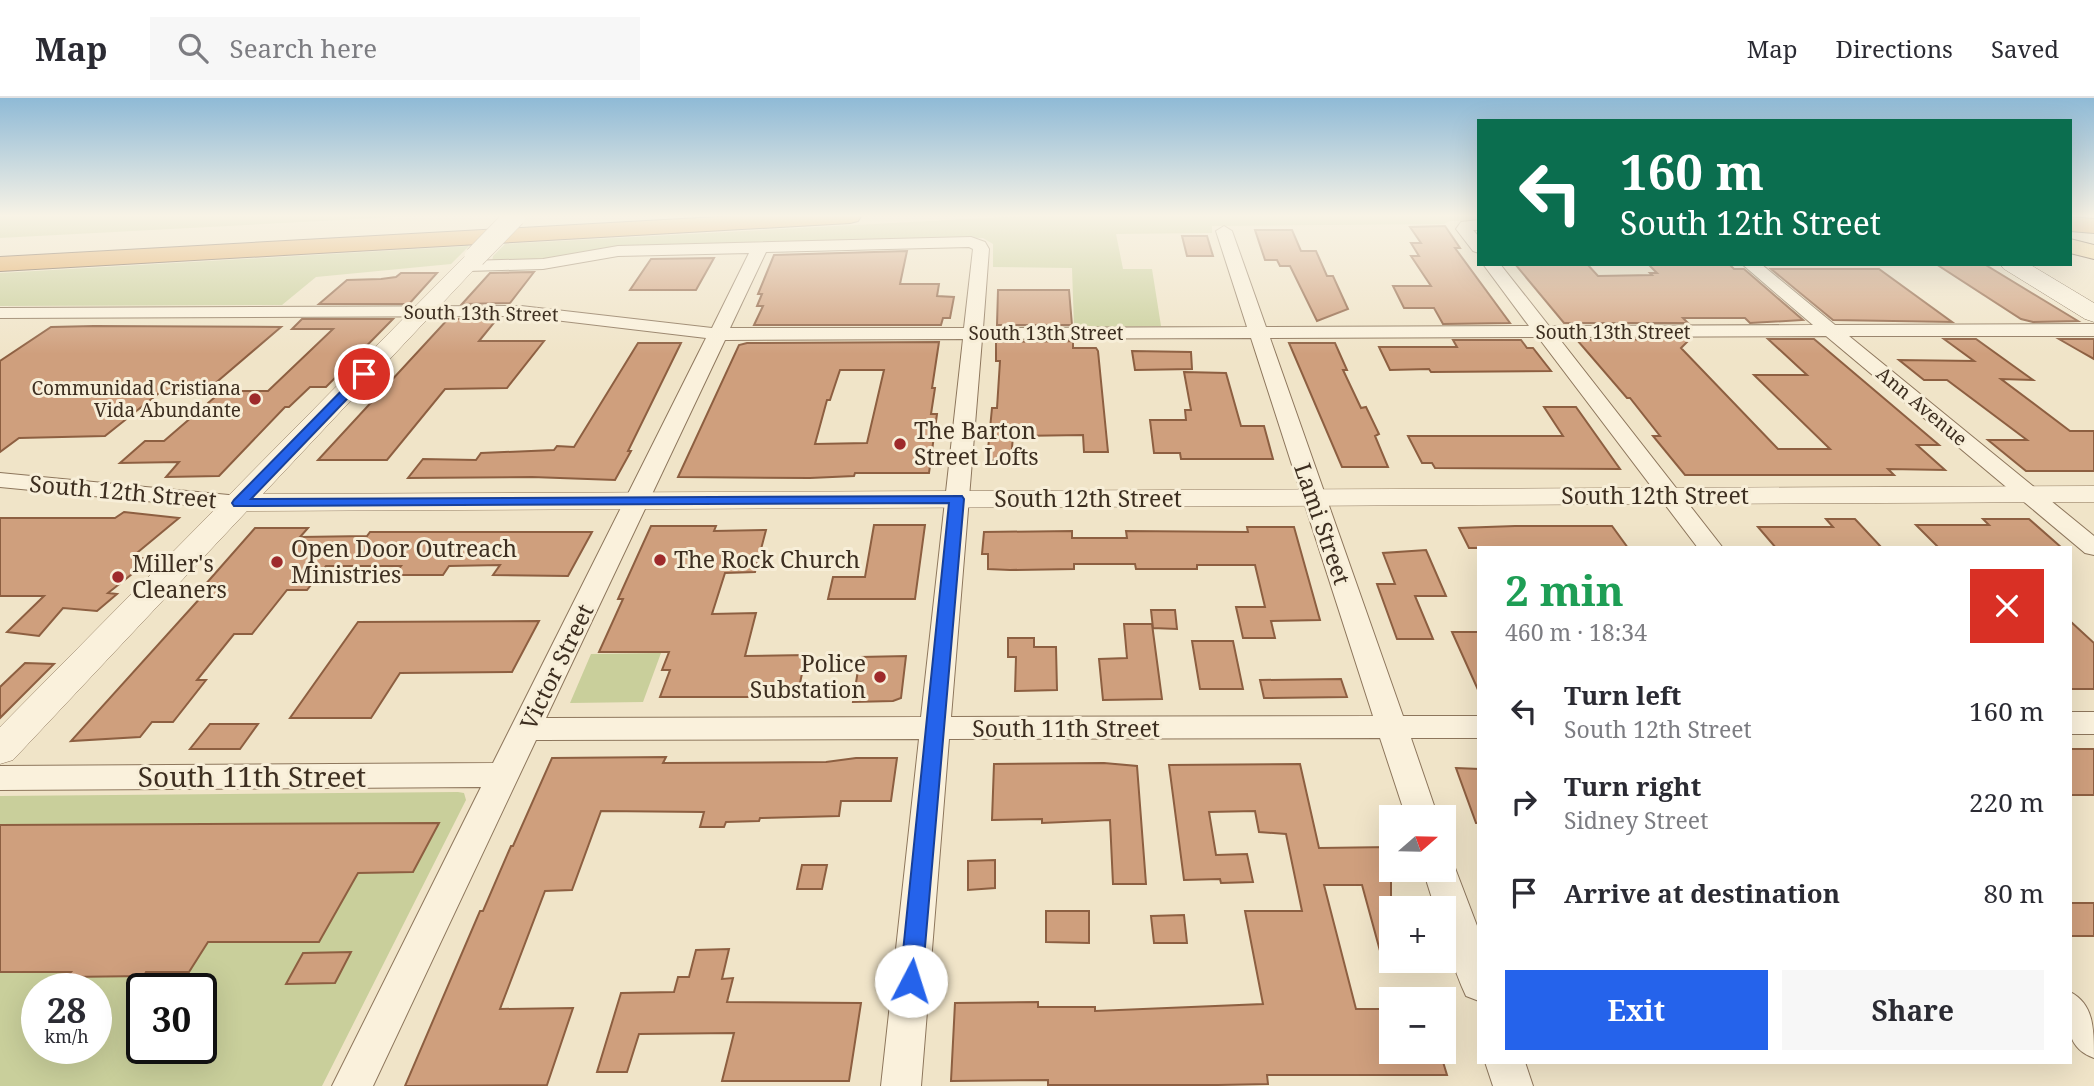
<!DOCTYPE html>
<html lang="en">
<head>
<meta charset="utf-8">
<style>
  body { margin:0; font-family:"Noto Serif",serif; background:#f7f7f7; color:#2b2b33; height:100vh; display:flex; flex-direction:column; font-size:26px; white-space:nowrap }
  * { box-sizing:border-box; margin:0 }
  p { font-size:23px; color:#7c7c81 }
  .icon { flex:none; width:38px; height:38px; fill:none; stroke:currentColor; stroke-width:2; stroke-linecap:round; stroke-linejoin:round }
  .map { position:relative; flex:1; overflow:hidden }
  .panel { position:absolute; left:1477px; top:448px; width:595px; height:518px; display:flex; flex-direction:column; background:#fff; border-radius:0px; box-shadow:0 7px 28px #0002 }
  .panel>* { flex:none }
  .guide { position:absolute; left:1477px; top:21px; width:595px; height:147px; border-radius:0px; box-shadow:0 7px 28px #0002; background:#0b6e4f; color:#fff; overflow:hidden }
  .needle { width:46px; rotate:70deg }
  .buttons { position:absolute; left:1379px; top:707px; display:grid; gap:14px }
  .buttons a { display:grid; place-items:center; width:77px; height:77px; border-radius:0px; background:#fff; box-shadow:0 7px 28px #0002; font-size:35px }
  .speed { position:absolute; left:21px; top:875px; display:flex; gap:14px; font-size:35px; font-weight:700; text-align:center }
  .speed>* { display:grid; place-content:center; width:91px; height:91px; border-radius:50%; background:#fff; box-shadow:0 7px 28px #0002; line-height:1 }
  .speed small { font-size:18px; font-weight:400 }
  .speed .limit { border:4px solid #111; border-radius:10px; background:#fff; color:#111 }
  .pin { position:absolute; display:grid; place-items:center; width:60px; height:60px; color:#fff; margin:-30px; border:4px solid #fff; border-radius:50%; box-shadow:0 2px 7px #0007 }
  .me { position:absolute; width:77px; margin:-38px; rotate:5deg; stroke-linejoin:round; filter:drop-shadow(0 0 5px #0008) }
  .turn { display:flex; align-items:center; gap:24px; height:147px; padding:0 28px; font-size:32px }
  .turn .icon { width:91px; height:91px; stroke-width:2.5 }
  .turn b { display:block; font-size:49px; line-height:60px }
  .round { display:grid; place-items:center; flex:none; width:74px; height:74px; border-radius:0px; background:#f7f7f7 }
  .headline { display:flex; align-items:center; justify-content:space-between; height:119px; padding:0 28px }
  h1 { font-size:42px; font-weight:700; line-height:52px; color:#1e9e55 }
  .action { display:flex; gap:14px; margin-top:auto; padding:14px 28px }
  .action a { flex:1; height:80px; border-radius:0px; background:#2563eb; color:#fff; font-size:28px; font-weight:700; line-height:80px; text-align:center }
  .action a+a { background:#f7f7f7; color:#2b2b33 }
  ul { padding:0; list-style:none }
  li { display:flex; align-items:center; gap:21px; height:91px; padding:0 28px }
  li div { flex:1 }
  li b { display:block; font-size:26px }
  li em { font-style:normal }
  header { display:flex; align-items:center; gap:42px; box-sizing:border-box; height:98px; padding:0 35px; background:#fff; border-bottom:2px solid #e1e1e2 }
  header strong { font-size:33px }
  nav { display:flex; gap:38px; margin-inline-start:auto; font-size:24px }
  .search { width:490px; height:63px; background:#f7f7f7; display:flex; align-items:center; gap:18px; box-sizing:border-box; padding:0 24px; border-radius:0px; color:#7c7c81; font-size:26px }
  .map>svg:first-child { display:block }
  .green { fill:#c9cf9b; fill-rule:evenodd }
  .building { fill:#cf9f7d; stroke:#8d5f41; stroke-width:2; fill-rule:evenodd }
  .lines { fill:none; stroke-linecap:round; stroke-linejoin:round }
  .minor-casing { stroke:#8d765c; stroke-width:2 }
  .tertiary-casing { stroke:#8d765c; stroke-width:1 }
  .secondary-casing { stroke:#6f573f; stroke-width:1 }
  .primary-casing { stroke:#5b4430; stroke-width:2 }
  .motorway-casing { stroke:#5b4430; stroke-width:2 }
  .minor { fill:#faf1dc; fill-rule:evenodd }
  .tertiary { fill:#faf1dc; fill-rule:evenodd }
  .secondary { fill:#faf1dc; fill-rule:evenodd }
  .primary { fill:#f3d9a0; fill-rule:evenodd }
  .motorway { fill:#e0a458; fill-rule:evenodd }
  .tertiary-bridge-casing { stroke:#8d765c; stroke-width:22; stroke-linecap:butt }
  .tertiary-bridge { stroke:#faf1dc; stroke-width:21 }
  .route { fill:#2563eb; stroke:#184099; stroke-width:2 }
  .poi-dot { fill:#9e2a2b; stroke:#f7eed8; stroke-width:2.5 }
  .labels { text-anchor:middle; stroke-width:6; stroke-linejoin:round; paint-order:stroke }
  .far-street-label { font-size:19px; fill:#3d2e20; stroke:#f7eed8 }
  .far-poi-label { font-size:19px; fill:#3d2e20; stroke:#f7eed8; text-anchor:end }
  .poi-label { font-size:23px; fill:#3d2e20; stroke:#f7eed8; text-anchor:start }
  .street-label { font-size:23px; fill:#3d2e20; stroke:#f7eed8 }
  .near-street-label { font-size:28px; fill:#3d2e20; stroke:#f7eed8 }
</style>
</head>
<body>
<header>
<strong>Map</strong>
<div class="search"><svg class="icon" aria-label="search" viewBox="0 0 24 24"><circle cx="10" cy="10" r="6"/><path d="M15 15l6 6"/></svg>Search here</div>
<nav><a>Map</a><a>Directions</a><a>Saved</a></nav>
</header>
<div class="map">
<svg width="2094" height="988" viewBox="0 0 2094 988">
  <rect width="100%" height="100%" fill="#f0e4c8"/>
  <path class="green" d="M0,118H414L0,140Z
    M1022,118H1479V123H1450L1444,126L1212,128V135L1116,136L1123,171H1152L1161,228L1074,229L1072,170L993,169V146L983,140L899,141L492,164L493,158L505,146Z
    M469,148L451,166L316,179L282,207L0,208V175Z
    M661,555L643,604L570,605L591,556Z
    M458,694L464,695L466,702L322,988H0V698ZM37,891H96V950H37ZM142,891H201V950H142Z"/>
  <path class="building" d="M1445,128L1460,150H1455L1510,225L1443,226L1434,210H1404L1393,188H1431L1411,158H1419L1411,145H1421L1410,129Z
    M1255,132H1292L1301,153H1316L1327,178H1333L1348,211L1317,223L1290,168H1280L1277,162H1265Z
    M1182,138H1207L1213,158H1187Z
    M907,153L900,186H939L937,198L954,199L950,220H943L941,227H754L763,208H757L762,196H758L774,157Z
    M714,160L696,192H630L651,161Z
    M1515,166H1587L1598,178L1652,177L1650,175H1657L1648,166H1729L1734,171H1744L1803,222L1750,225L1745,220H1683L1688,225H1564Z
    M1936,166H1984L2078,223L2033,224L2021,221Z
    M1771,171H1879L1952,224L1833,222Z
    M534,174L510,205L462,206L490,175Z
    M401,175H437L409,206H319L347,182L381,181L396,179Z
    M998,192H1069L1072,227H997Z
    M302,221H393L326,289H310L289,309H285L219,378L166,379L179,364L120,365L145,343H164L222,293H268L333,231H292Z
    M448,221H497L479,243H544L507,290L445,291L387,362H318Z
    M51,229L94,228L281,229L205,294L159,295L105,338L19,340L0,354V263Z
    M1690,241L1681,250L1778,351H1830L1754,277H1807L1768,241H1814L1939,347H1917L1945,372L1888,371L1894,377H1685L1653,338H1660L1630,300H1627L1577,242Z
    M1944,241H1976L2033,282L2001,281L2070,333H2094V373H2026L1988,342H2027L1947,282H1924L1899,262L1974,263Z
    M2059,241H2094V261L2078,252Z
    M1453,242H1521L1527,250H1533L1551,273L1431,274L1429,271L1390,272L1379,249H1457Z
    M1073,243V250H1096L1098,253L1108,354H1084L1083,337L1013,338L1011,362H987L992,310H997L1000,263H996V244Z
    M939,244L932,290H935L931,316H937L929,375H855L854,378L810,380L678,379L739,247L747,245ZM840,272H884L867,345L815,346L827,302H830Z
    M638,245H681L628,353H631L615,382L532,379L408,380L423,361L476,362L481,355L554,352L557,348L574,349Z
    M1289,245H1335L1347,272H1343L1361,310L1366,309L1379,336L1375,338L1388,369H1342Z
    M1132,253L1191,254L1192,271L1135,272Z
    M1184,274L1226,275L1241,328H1264L1273,361H1181L1180,355H1154L1150,322H1186L1185,312H1191Z
    M1544,309H1576L1620,371L1435,370L1432,365H1422L1408,338H1563Z
    M124,414L179,420L132,459L151,461L108,495L117,496L97,513L63,510L39,538L7,534L44,498H0V420H115Z
    M1826,421H1855L1882,450H1776L1758,429H1833Z
    M1983,421H2029L2062,450H1939L1916,427H1989Z
    M874,427H925L915,501H828L833,479H865Z
    M651,428H716L714,433L766,432L755,474L725,475L712,516L756,515L745,558L806,557L797,599H660L670,572H662L669,554H599L623,501H618Z
    M1515,428H1612L1628,450H1469L1459,430Z
    M1247,429H1294L1320,522L1271,523L1275,540H1243L1236,509H1265L1255,467H1197V471H1136L1135,466H1074V471L1010,472L988,471V456H982L984,434L1072,433V440H1127L1126,433L1248,434Z
    M255,430H308L300,439L367,438L370,434H592L568,478L493,477L500,467L449,468L443,477H394L401,468H326L307,492H287L252,536H234L197,582H206L173,624H152L140,639L71,643L212,487L204,488Z
    M1426,452L1446,498H1415L1433,541H1397L1377,486H1395L1383,455Z
    M1151,512H1175L1177,531L1153,530Z
    M539,523L512,574L400,575L371,620H290L358,524Z
    M2070,523L2094,545V591H2070Z
    M1124,526H1152L1162,601L1103,602L1099,561L1127,560Z
    M1452,534H1479V594Z
    M1008,540H1034V549H1056L1057,592L1015,593L1016,559H1008Z
    M1192,543H1233L1243,591H1200Z
    M906,558L901,600L893,603L853,604L860,559Z
    M25,565L54,566L0,620V589Z
    M1341,581L1347,599L1264,600L1260,582Z
    M210,626H258L240,651H190Z
    M2070,651H2094V697H2070Z
    M666,659L663,665L826,664L856,660H897L891,703H841L839,718L760,720L759,723L726,724L724,729H700L704,714L601,713L572,792L545,793L500,911L573,910L547,987L405,988L480,813H483L511,748H513L552,660Z
    M1104,665L1137,668L1146,786H1113L1110,722L1042,725V721L992,722L994,666Z
    M1300,666L1319,750L1391,749V870L1385,871L1362,787H1324L1356,911H1391V954H1440L1447,977H1267L1268,986L1218,987H1048V982L951,983L955,905L1038,904V909H1095V913L1263,906L1245,813H1302L1286,736L1259,734L1255,713L1209,714L1216,757L1247,756L1253,784L1221,785L1220,781L1184,782L1169,667Z
    M1456,670L1479,671V725H1476Z
    M439,725L413,774L358,775L319,844H208L189,874H146L144,878L67,879L71,874H0V727Z
    M995,762V790L968,792V763Z
    M802,767H827L822,791H797Z
    M2070,805H2094V838H2070Z
    M1046,813H1089V845L1046,844Z
    M1184,817L1187,845H1154L1151,818Z
    M729,851L722,881L733,880L727,904L861,905L849,983H722L734,935L639,936L627,974H597L621,895L674,894L678,879H689L696,852Z
    M351,854L335,885L286,886L303,855Z"/>
  <g class="lines">
    <defs>
      <path id="minor" d="M1479,122V132H1473L1479,139V155L1473,153L1456,131L1461,124Z
        M1224,128L1232,133L1266,229L1529,228L1483,166H1500L1549,228L1813,227L1742,166H1761L1835,227L2094,226V238H1849L2094,438V457L2085,455L1826,238L1558,239L1723,450H1698L1538,239L1270,240L1403,618H1479V640H1411L1438,719H1406L1380,640L949,641L921,988H881L919,641L536,642L373,988H332L481,689L0,692V668L493,665L706,240L521,218L0,220V210L521,208L712,230L749,155L618,158L543,171L467,173L459,168L467,163L543,161L618,148L971,139L985,144L989,151L983,230L1247,229L1216,133ZM969,149L973,151L964,230H730L766,154ZM1251,240L1373,618L951,619L982,241ZM963,241L921,619L546,620L725,242Z
        M0,375L239,398L247,400L251,405L247,410L239,412L0,389Z
        M2070,614H2094V636H2070Z
        M1444,759L1452,762L1479,833V903L1466,898C1453,870 1444,841 1444,810H1435L1423,772H1444Z
        M2070,894C2094,906 2094,931 2094,960C2062,948 2070,923 2070,894Z
        M1485,964H1525L1533,988H1493Z"/>
      <path id="tertiary" d="M475,153L482,155L485,159L482,163L263,396L2094,388V404L247,413L13,662L0,666V629L468,155Z"/>
      <path id="secondary" d="M2000,166H2029L2094,205V224L2085,221L2004,171Z"/>
      <path id="primary" d="M2070,141L2094,147V161L2070,155Z"/>
      <path id="motorway" d="M735,118H861L858,123L850,125L0,173V159Z
        M2070,119L2094,121V135L2070,133Z"/>
    </defs>
    <use href="#minor" class="minor-casing"/>
    <use href="#tertiary" class="tertiary-casing"/>
    <use href="#secondary" class="secondary-casing"/>
    <use href="#primary" class="primary-casing"/>
    <use href="#motorway" class="motorway-casing"/>
    <use href="#minor" class="minor"/>
    <use href="#tertiary" class="tertiary"/>
    <use href="#secondary" class="secondary"/>
    <use href="#primary" class="primary"/>
    <use href="#motorway" class="motorway"/>
    <defs>
      <path id="tertiary-bridge" d="M475,159L515,118"/>
    </defs>
    <use href="#tertiary-bridge" class="tertiary-bridge-casing"/>
    <use href="#tertiary-bridge" class="tertiary-bridge"/>
  </g>
  <linearGradient id="sky" x2="0" y2="1"><stop stop-color="#8fbad6"/><stop offset="0.46" stop-color="#f8f3e6"/><stop offset="1" stop-color="#f8f3e6" stop-opacity="0"/></linearGradient>
  <rect width="2094" height="256" fill="url(#sky)"/>
  <path class="route" d="M364,273L368,274V279L251,401L962,398L964,401L922,883L919,891L911,894L903,891L900,883L949,405L234,408L232,405L234,402L360,274Z"/>
  <g class="poi-dot">
    <circle cx="255" cy="301" r="7"/>
    <circle cx="900" cy="346" r="7"/>
    <circle cx="660" cy="462" r="7"/>
    <circle cx="277" cy="464" r="7"/>
    <circle cx="118" cy="479" r="7"/>
    <circle cx="880" cy="579" r="7"/>
  </g>
  <g class="labels">
    <g class="far-street-label">
      <text transform="translate(481 215) rotate(1)" y="7">South 13th Street</text>
      <text x="1613" y="241">South 13th Street</text>
      <text x="1046" y="242">South 13th Street</text>
      <text transform="translate(1922 308) rotate(40)" y="7">Ann Avenue</text>
    </g>
    <g class="far-poi-label">
      <text x="241" y="297">Communidad Cristiana<tspan x="241" dy="22">Vida Abundante</tspan></text>
    </g>
    <g class="poi-label">
      <text x="914" y="341">The Barton<tspan x="914" dy="26">Street Lofts</tspan></text>
      <text x="291" y="459">Open Door Outreach<tspan x="291" dy="26">Ministries</tspan></text>
      <text x="674" y="470">The Rock Church</text>
      <text x="132" y="474">Miller's<tspan x="132" dy="26">Cleaners</tspan></text>
      <text x="866" y="574" text-anchor="end">Police<tspan x="866" dy="26">Substation</tspan></text>
    </g>
    <g class="street-label">
      <text transform="translate(123 394) rotate(5)" y="8">South 12th Street</text>
      <text x="1655" y="406">South 12th Street</text>
      <text x="1088" y="409">South 12th Street</text>
      <text transform="translate(1322 426) rotate(71)" y="8">Lami Street</text>
      <text transform="translate(557 569) rotate(-64)" y="8">Victor Street</text>
      <text x="1066" y="639">South 11th Street</text>
    </g>
    <g class="near-street-label">
      <text x="252" y="689">South 11th Street</text>
    </g>
  </g>
</svg>
<div class="buttons">
<a><svg class="needle" viewBox="-14 -14 28 28"><path d="M0-13l5 13h-10z" fill="#e53935"/><path d="M0 13l5-13h-10z" fill="#7c7c81"/></svg></a>
<a>+</a>
<a>−</a>
</div>
<div class="speed"><div>28<small>km/h</small></div><div class="limit">30</div></div>
<div class="pin" style="left:364px;top:276px;background:#d93025"><svg class="icon" aria-label="arrive" viewBox="0 0 24 24"><path d="M6 21V4h12l-3 4 3 4H6"/></svg></div>
<svg class="me" style="left:911px;top:883px" viewBox="-20 -20 40 40"><circle r="19" fill="#fff"/><path d="M0-13L10 11 0 6-10 11z" fill="#2563eb"/></svg>
<div class="guide">
<div class="turn"><svg class="icon" aria-label="left" viewBox="0 0 24 24"><path d="M17 20v-9H6M10 6l-5 5 5 5"/></svg><div><b>160 m</b>South 12th Street</div></div>
</div>
<section class="panel">
<div class="headline"><div><h1>2 min</h1><p>460 m · 18:34</p></div><a class="round" style="background:#d93025;color:#fff"><svg class="icon" aria-label="close" viewBox="0 0 24 24"><path d="M6 6l12 12M18 6L6 18"/></svg></a></div>
<ul>
<li><svg class="icon" aria-label="left" viewBox="0 0 24 24"><path d="M17 20v-9H6M10 6l-5 5 5 5"/></svg><div><b>Turn left</b><p>South 12th Street</p></div><em>160 m</em></li>
<li><svg class="icon" aria-label="right" viewBox="0 0 24 24"><path d="M7 20v-9h11M14 6l5 5-5 5"/></svg><div><b>Turn right</b><p>Sidney Street</p></div><em>220 m</em></li>
<li><svg class="icon" aria-label="arrive" viewBox="0 0 24 24"><path d="M6 21V4h12l-3 4 3 4H6"/></svg><div><b>Arrive at destination</b></div><em>80 m</em></li>
</ul>
<div class="action"><a>Exit</a><a>Share</a></div>
</section>
</div>
</body>
</html>
